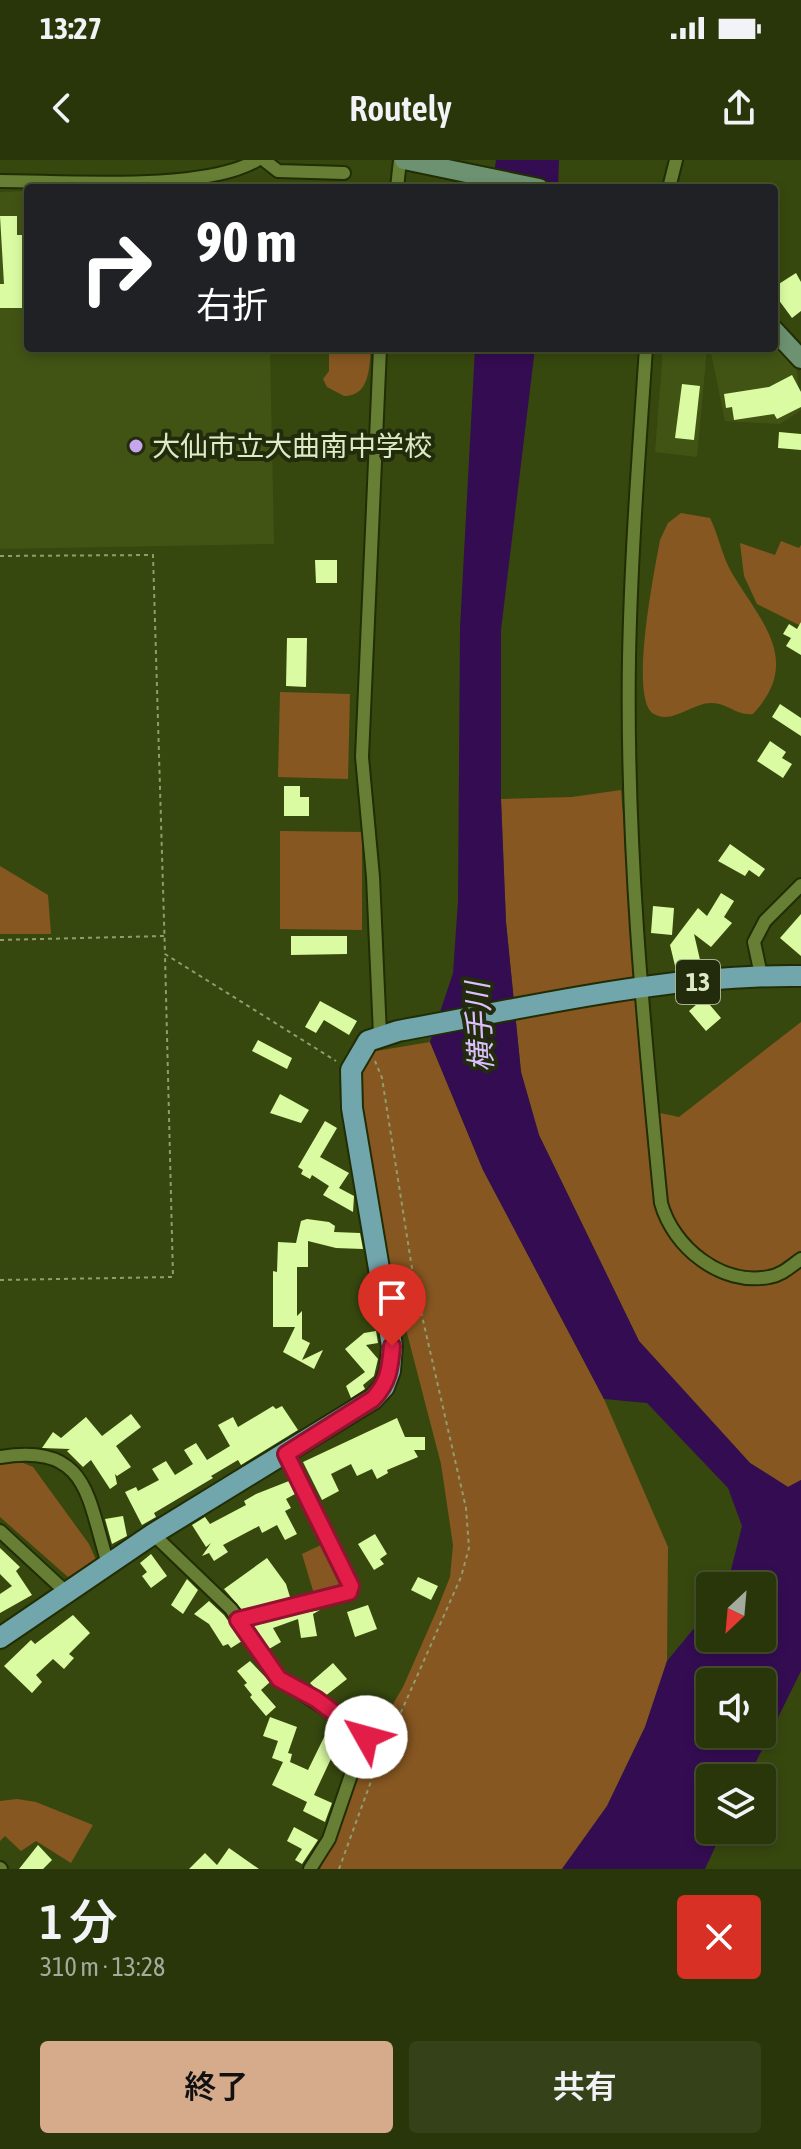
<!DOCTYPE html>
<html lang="ja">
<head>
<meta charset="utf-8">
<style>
  body { margin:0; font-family:"Asap Condensed","Noto Sans JP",sans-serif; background:#354118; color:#f1f3f6; height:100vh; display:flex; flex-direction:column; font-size:30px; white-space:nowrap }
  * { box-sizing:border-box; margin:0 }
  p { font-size:26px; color:#a5ab9c }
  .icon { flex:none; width:44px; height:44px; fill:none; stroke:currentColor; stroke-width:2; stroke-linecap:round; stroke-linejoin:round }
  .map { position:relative; height:1709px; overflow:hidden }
  .details { display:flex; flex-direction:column; background:#29360a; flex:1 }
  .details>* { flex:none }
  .top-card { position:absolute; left:24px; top:24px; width:754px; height:168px; border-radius:8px; box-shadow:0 4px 12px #0003,0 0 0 2px #45502b; background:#202124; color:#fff; overflow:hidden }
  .needle { width:52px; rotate:206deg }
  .tools { position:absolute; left:696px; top:1412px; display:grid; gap:16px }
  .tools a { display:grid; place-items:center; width:80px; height:80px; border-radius:8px; background:#29360a; box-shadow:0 4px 12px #0003,0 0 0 2px #45502b; font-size:40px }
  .pin { position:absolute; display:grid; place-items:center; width:68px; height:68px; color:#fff; margin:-82px -34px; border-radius:50% 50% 50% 0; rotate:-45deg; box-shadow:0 0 8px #0007 }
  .pin .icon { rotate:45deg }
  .me { position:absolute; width:88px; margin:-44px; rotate:308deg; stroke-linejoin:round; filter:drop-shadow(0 0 6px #0008) }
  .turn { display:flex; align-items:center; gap:28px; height:168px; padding:0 40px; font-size:36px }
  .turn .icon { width:104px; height:104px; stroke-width:2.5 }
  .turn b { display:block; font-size:56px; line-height:68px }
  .round { display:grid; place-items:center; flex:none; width:84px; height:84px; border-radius:8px; background:#354118 }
  .headline { display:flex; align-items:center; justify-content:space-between; height:136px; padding:0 40px }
  h1 { font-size:48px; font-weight:600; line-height:60px }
  .cta { display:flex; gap:16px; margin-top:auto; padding:16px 40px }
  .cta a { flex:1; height:92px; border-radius:8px; background:#d6ab8b; color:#111; font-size:32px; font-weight:600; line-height:92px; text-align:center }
  .cta a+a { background:#354118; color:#f1f3f6 }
  .status { display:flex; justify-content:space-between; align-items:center; height:56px; padding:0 40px; background:#29360a; direction:ltr }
  .status svg { height:22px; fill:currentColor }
  header { display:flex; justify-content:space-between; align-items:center; height:104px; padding:0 40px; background:#29360a; font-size:36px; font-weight:600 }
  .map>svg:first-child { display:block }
  .built { fill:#415414 }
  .green { fill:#875721 }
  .water { fill:#340c52; fill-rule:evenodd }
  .building { fill:#dafba2 }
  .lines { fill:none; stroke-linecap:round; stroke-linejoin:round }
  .lane-casing { stroke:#212d05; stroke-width:10 }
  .street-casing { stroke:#212d05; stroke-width:16 }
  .secondary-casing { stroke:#212d05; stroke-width:22 }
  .primary-casing { stroke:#212d05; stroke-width:24 }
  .path { stroke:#8e9e6e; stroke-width:2; stroke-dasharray:4 4; stroke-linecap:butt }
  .lane { stroke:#667f35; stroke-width:6 }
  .street { stroke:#667f35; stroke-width:12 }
  .secondary { stroke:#6c9271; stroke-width:18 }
  .primary { stroke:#71a6ac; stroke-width:20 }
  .route-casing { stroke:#92132f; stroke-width:20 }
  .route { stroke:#e11d48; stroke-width:14 }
  .poi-dot { fill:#c7a6ef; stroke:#222c0d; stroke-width:3 }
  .labels { text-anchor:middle; stroke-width:8; stroke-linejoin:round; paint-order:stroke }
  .shield { fill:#222c0d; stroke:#a4b28e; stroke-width:2 }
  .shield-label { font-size:26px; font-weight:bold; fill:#dcebc5 }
  .poi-label { font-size:28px; fill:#dcebc5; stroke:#222c0d; text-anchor:start }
  .water-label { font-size:30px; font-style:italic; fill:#dcc0fe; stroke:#222c0d }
</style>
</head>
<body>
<div class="status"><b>13:27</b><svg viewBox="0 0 49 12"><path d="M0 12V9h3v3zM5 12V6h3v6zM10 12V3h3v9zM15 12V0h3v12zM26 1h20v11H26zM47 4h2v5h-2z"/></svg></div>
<header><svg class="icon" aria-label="back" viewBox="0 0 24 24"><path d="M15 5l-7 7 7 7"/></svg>Routely<svg class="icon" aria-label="share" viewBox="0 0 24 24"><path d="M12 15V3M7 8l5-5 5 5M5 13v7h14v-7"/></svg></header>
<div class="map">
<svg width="801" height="1709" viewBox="0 0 801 1709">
  <rect width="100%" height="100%" fill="#37480e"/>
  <path class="built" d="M28,31V188H270L274,384L0,389V32Z
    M774,186L796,204L801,250L780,264L725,261L710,188Z
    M678,188H707L697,297L655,292L663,190L678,191Z"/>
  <path class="green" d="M329,188H371C369,208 370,236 344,236L327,227L323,219L329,211Z
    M681,353L710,358C719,376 722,397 733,415C764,465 801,502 753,554C737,556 727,543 712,543C693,542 672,565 654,554C628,540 655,408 660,380L668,363Z
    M781,381L799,388L801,385V466L757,444L744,416L740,383L775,395Z
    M280,532L350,534L348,619L278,617Z
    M621,630L646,950L679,957L801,862V1320L788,1327L750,1303L639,1181L539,975L521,912L506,762L501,639L572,637Z
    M280,671L362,672V770L280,769Z
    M0,706L48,735L51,774H0Z
    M430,882L483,1010L604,1239L668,1387L667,1501L645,1567L607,1646L562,1709H320L372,1580L403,1527L436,1452L450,1417L453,1385L441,1304L387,1096L360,940L362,905L376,891Z
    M16,1300L33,1307L89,1384L97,1402L68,1417L0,1357V1302Z
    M323,1384L343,1423L337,1430L314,1434L302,1394Z
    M17,1639L36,1642L93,1665L71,1703L36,1681L21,1691L5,1676L0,1681V1641Z"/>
  <path class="water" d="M496,0H559L558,28H492Z
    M475,188H535L501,470V639L506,762L521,912L539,975L639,1181L750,1303L788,1327L801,1320V1511L748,1618H710V1670H723L705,1709H562L607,1646L645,1567L667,1501L710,1449V1478H762V1426H727L742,1366L728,1328L647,1243L604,1239L483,1010L430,882L453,813L458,741L460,468ZM710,1522H762V1574H710Z"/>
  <path class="building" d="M0,56H17V75H28V99H23L28,148H0V124H4Z
    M796,113L801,122V151L792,158L778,139L774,141V127Z
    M792,215L801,232V247L777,259L774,254L734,260L732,247L726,248L724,234L769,227Z
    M682,224L700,226L694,280L675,278Z
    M779,272L801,274V290L778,288Z
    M315,400H337V423H316Z
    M801,462V495L786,486L791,478L783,474L789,464L797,469Z
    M287,478H307L306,527L286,526Z
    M780,544L801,558V576L772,557Z
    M770,581L786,592L782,598L792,604L783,618L757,601Z
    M284,626H300V637H309V656H284Z
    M730,684L765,709L759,717L749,710L745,716L718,701Z
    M721,733L734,741L724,757L732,763L711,787L694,774L701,804L676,810L670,785L698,748L707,756Z
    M653,746L674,748L672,775L651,773Z
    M801,754V796L780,778Z
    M291,776H347V794L291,795Z
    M704,838L721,858L706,871L689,851Z
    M320,841L357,861L349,875L324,860L316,873L305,867Z
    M258,880L292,898L287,909L252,891Z
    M280,934L309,950L301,963L270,953Z
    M325,961L337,968L320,997L349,1013L339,1028L354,1036L353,1052L323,1035L329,1026L312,1015L310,1019L301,1014L303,1010L298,1007Z
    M307,1059L329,1062L335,1066L334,1072L360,1073L363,1089L336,1088L308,1081V1107H297V1156L302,1151V1179L310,1183L302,1200L323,1190L314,1209L283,1192L295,1167H273V1111L277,1112L278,1082L296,1083L301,1061Z
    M376,1171L378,1183L366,1185L378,1199L374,1216L363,1225L365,1229L351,1238L346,1226L365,1212L345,1189L364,1173Z
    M273,1246L276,1249L282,1246L298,1270L241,1305L238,1300L211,1316L213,1318L154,1353L156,1357L142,1365L125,1332L136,1327L138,1331L159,1320L152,1309L166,1301L175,1315L193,1304L184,1290L196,1283L207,1300L230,1286L218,1265L233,1257L238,1267Z
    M131,1254L141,1267L116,1286L131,1307L117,1316L115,1314L117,1324L110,1329L91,1300L83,1307L67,1291L70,1289L42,1288L53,1272L61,1278L86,1257L102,1276Z
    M397,1258L405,1277H425V1290H414L418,1297L387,1310L388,1313L377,1319L372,1309L357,1316L351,1304L331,1314L339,1331L322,1340L303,1302Z
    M289,1321L295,1334L286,1339L291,1348L285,1351L297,1374L285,1380L277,1365L262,1373L259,1366L223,1385L228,1392L214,1401L209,1393L202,1396L211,1383L206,1387L192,1365L205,1357L210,1364L246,1345L244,1341L256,1334Z
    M123,1356L127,1376L112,1384L105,1359Z
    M375,1374L387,1394L380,1399L384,1404L374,1410L358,1384Z
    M0,1388L20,1407L16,1411L32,1435L0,1453V1434L12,1426L0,1414Z
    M151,1394L167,1416L151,1428L142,1416L147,1412L140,1403Z
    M267,1398L286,1424L290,1437L244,1452L224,1429Z
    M418,1417L438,1426L431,1440L411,1430Z
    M187,1419L198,1430L183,1454L171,1445Z
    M209,1441L224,1455L242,1481L231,1488L228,1484L223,1486L209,1464L194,1454Z
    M368,1445L377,1469L355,1477L347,1452Z
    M320,1450L313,1454L317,1476L301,1478L298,1459L273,1468L281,1482L269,1489L252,1463Z
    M73,1455L90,1473L69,1494L74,1498L64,1509L53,1499L36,1515L42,1522L32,1533L4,1506L31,1480L35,1484Z
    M250,1501L270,1522L261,1530L276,1547L266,1556L250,1537L252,1535L244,1525L247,1523L237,1511Z
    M333,1503L347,1519L324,1537L310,1523Z
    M270,1557L297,1567L288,1593L292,1594L290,1602L308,1610L331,1563L344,1571L314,1635L332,1643L325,1662L303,1651L307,1642L272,1625L283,1602L272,1598L278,1581L263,1576Z
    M294,1667L318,1680L302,1704L295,1700L302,1689L287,1681Z
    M38,1685L52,1700L43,1709H19Z
    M229,1688L259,1709H189L205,1693L217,1705Z"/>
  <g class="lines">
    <defs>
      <path id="lane" d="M238,1460L284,1448"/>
      <path id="street" d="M264,0L278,11L344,13
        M0,21C65,21 204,32 257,0
        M397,28L400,0
        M669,28L676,0
        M646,188C639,291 631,394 629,498C626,680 643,862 661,1043C673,1087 721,1126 769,1117C782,1115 791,1106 801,1099
        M761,815L754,782L765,761L801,725
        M380,875L373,717L362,597L380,188
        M0,1297C89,1283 87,1337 108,1404
        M0,1371L66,1432
        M153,1374L231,1449L279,1519L365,1574L329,1679L310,1709
        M284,1448L346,1435L351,1426L286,1294
        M0,1708L1,1709"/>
      <path id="secondary" d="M404,0L539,28
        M774,170L801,199"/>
      <path id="primary" d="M0,1478L153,1374L373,1239L384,1227L390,1211L392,1186L352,948L351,910L368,881L398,871C530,847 666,814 801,816"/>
    </defs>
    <use href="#lane" class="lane-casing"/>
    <use href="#street" class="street-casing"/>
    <use href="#secondary" class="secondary-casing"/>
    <use href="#primary" class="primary-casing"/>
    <path class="path" d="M0,396L153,395L165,794L336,901
      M0,780L164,776
      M0,1120L173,1117L165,795
      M339,1709L374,1613L461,1417L469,1388L466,1348L414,1121L382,918L375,901"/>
    <use href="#lane" class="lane"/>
    <use href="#street" class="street"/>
    <use href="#secondary" class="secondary"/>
    <use href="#primary" class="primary"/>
  </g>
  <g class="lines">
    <defs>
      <path id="route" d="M366,1577L316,1539L279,1519L238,1460L349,1432L351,1426L286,1294L373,1239C389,1222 390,1208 392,1186"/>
    </defs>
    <use href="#route" class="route-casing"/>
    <use href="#route" class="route"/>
  </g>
  <circle class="poi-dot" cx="136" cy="286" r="8"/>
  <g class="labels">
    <rect class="shield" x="676" y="800" width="44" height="44" rx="6"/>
    <g class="shield-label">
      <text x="698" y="831">13</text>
    </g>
    <g class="poi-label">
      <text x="152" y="296">大仙市立大曲南中学校</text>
    </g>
    <g class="water-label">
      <text transform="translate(480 867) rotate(-93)" y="10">横手川</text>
    </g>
  </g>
</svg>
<div class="tools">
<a><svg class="needle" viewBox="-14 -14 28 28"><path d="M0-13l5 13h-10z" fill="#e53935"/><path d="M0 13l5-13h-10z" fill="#a5ab9c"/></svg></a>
<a><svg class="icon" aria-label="sound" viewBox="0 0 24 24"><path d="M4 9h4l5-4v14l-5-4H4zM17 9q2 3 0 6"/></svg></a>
<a><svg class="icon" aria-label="layers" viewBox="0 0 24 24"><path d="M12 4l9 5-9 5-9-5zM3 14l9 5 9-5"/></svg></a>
</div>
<div class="pin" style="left:392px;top:1186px;background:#d93025"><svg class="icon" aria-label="arrive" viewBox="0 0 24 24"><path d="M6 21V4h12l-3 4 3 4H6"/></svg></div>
<svg class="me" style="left:366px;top:1577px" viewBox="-20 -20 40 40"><circle r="19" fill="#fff"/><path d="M0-13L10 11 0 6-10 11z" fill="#e11d48"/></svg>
<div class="top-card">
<div class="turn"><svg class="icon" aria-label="right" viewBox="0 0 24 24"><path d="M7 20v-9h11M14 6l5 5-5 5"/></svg><div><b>90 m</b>右折</div></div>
</div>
</div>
<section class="details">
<div class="headline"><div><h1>1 分</h1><p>310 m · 13:28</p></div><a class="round" style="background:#d93025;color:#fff"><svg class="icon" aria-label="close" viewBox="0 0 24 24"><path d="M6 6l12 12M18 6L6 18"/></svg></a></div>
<div class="cta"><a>終了</a><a>共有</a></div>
</section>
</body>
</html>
